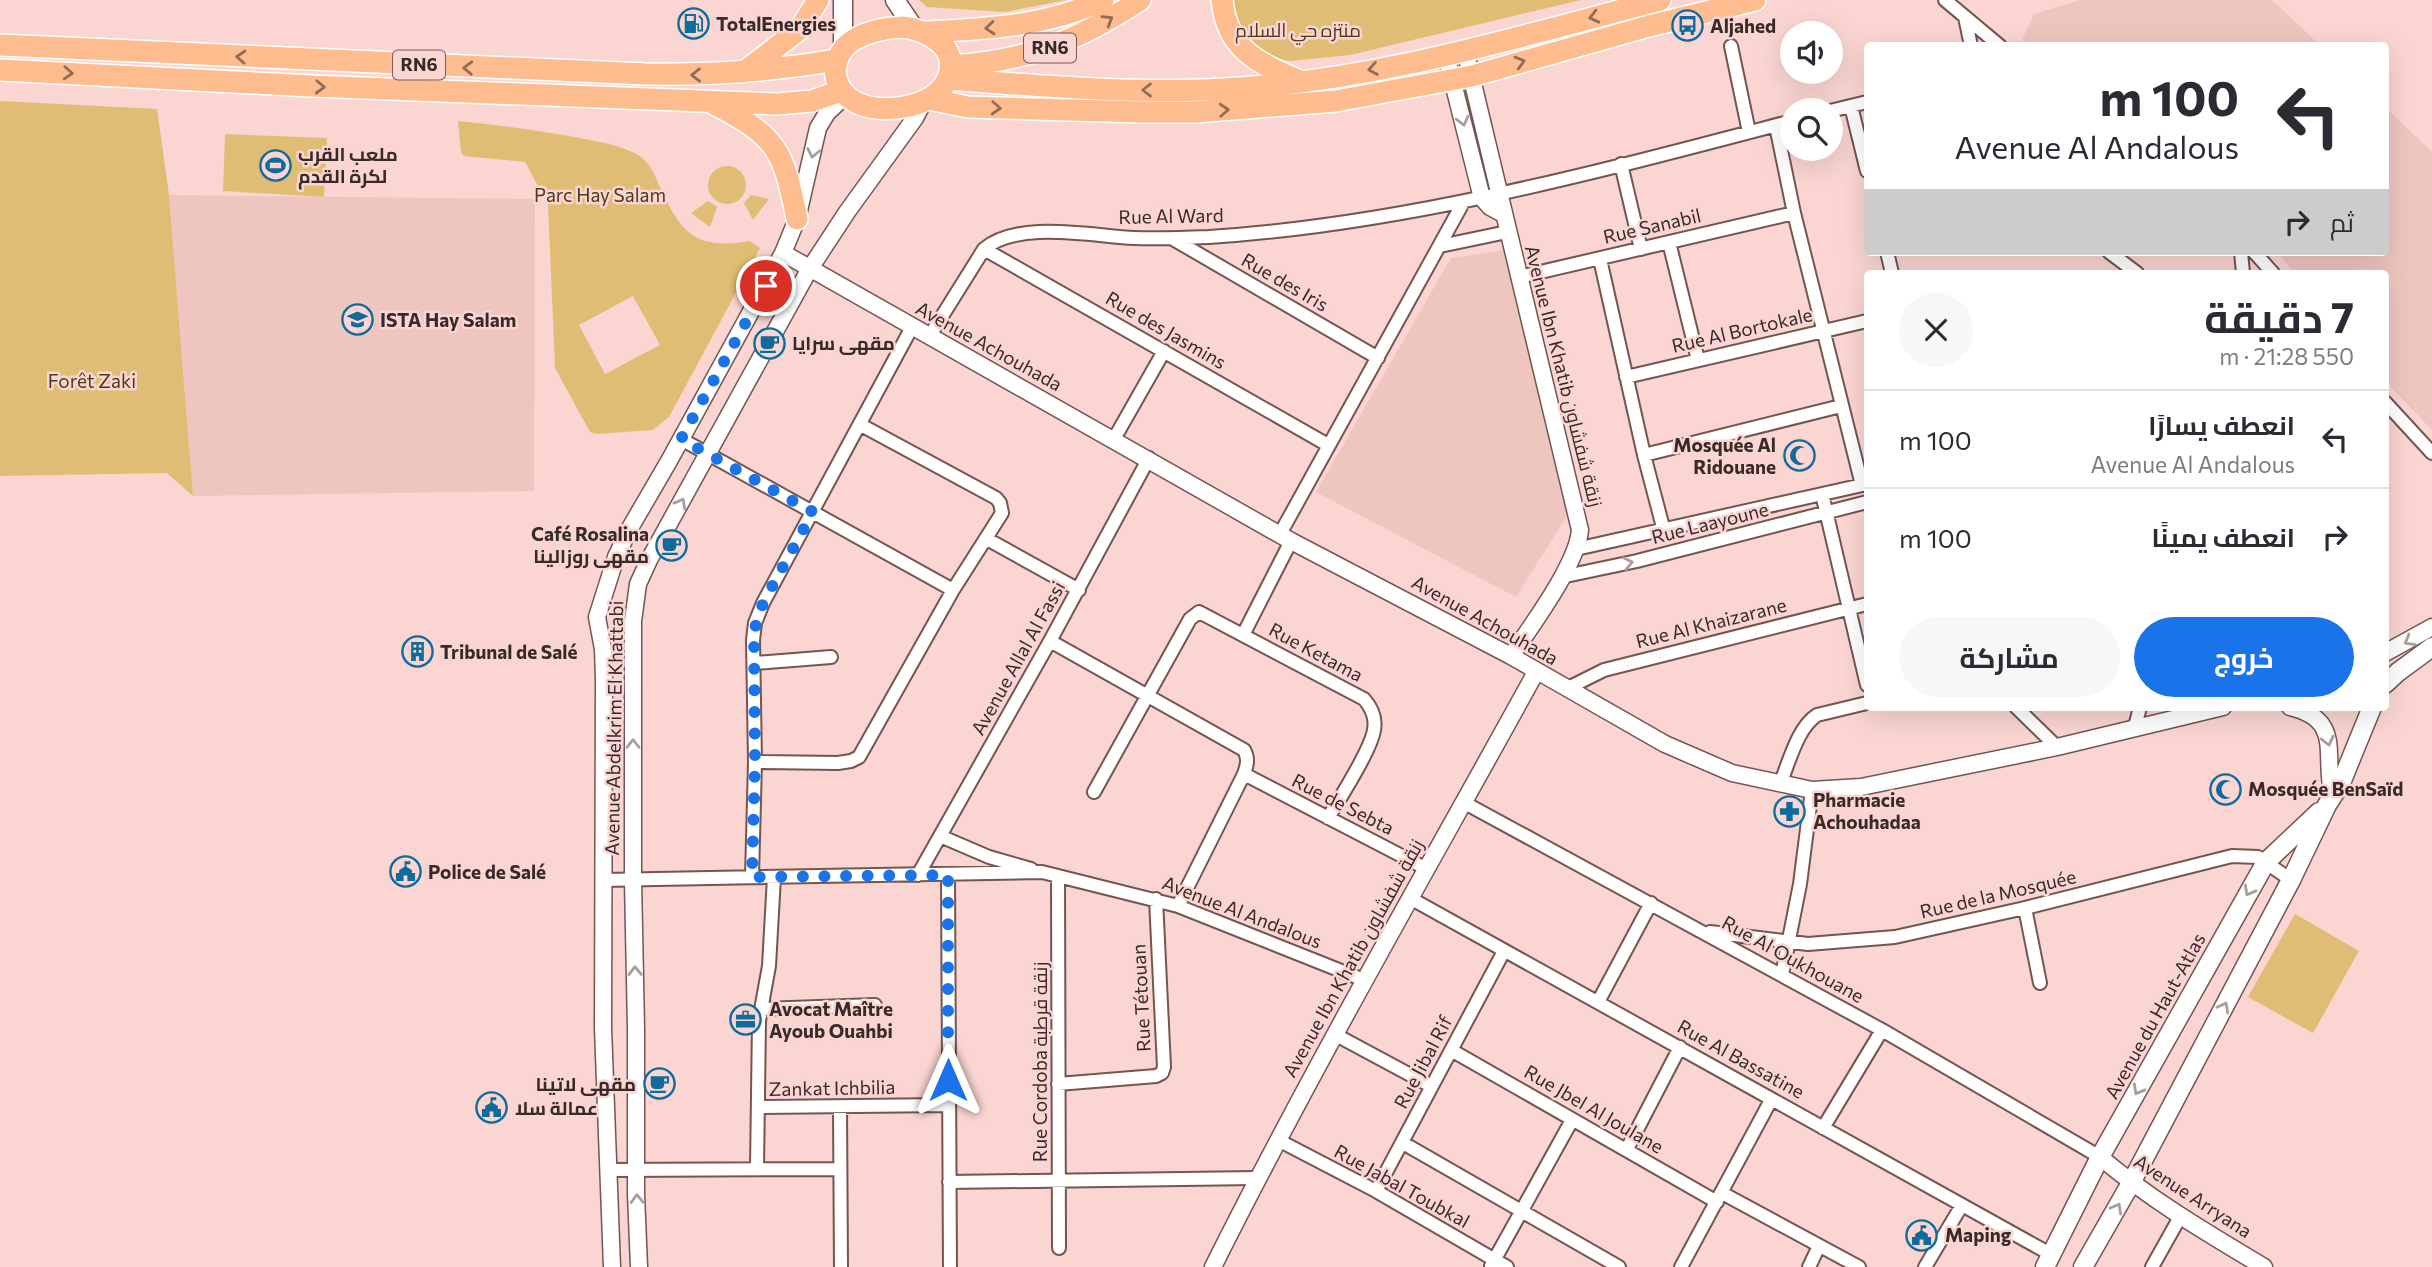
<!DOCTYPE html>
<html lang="ar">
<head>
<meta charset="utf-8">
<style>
  body { margin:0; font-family:Commissioner,Cairo,sans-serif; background:#f7f7f7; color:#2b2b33; direction:rtl; height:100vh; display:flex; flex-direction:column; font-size:26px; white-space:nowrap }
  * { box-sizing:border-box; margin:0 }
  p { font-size:23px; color:#7c7c81 }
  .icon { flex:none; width:38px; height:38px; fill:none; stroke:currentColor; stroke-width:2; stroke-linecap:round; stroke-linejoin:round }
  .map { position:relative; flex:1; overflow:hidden; direction:ltr }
  .side { position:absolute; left:1864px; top:270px; width:525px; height:441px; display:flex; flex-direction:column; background:#fff; border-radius:7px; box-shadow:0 7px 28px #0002; direction:rtl }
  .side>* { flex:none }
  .hud { position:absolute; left:1864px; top:42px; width:525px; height:214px; border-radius:7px; box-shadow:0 7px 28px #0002; direction:rtl; background:#fff; color:#2b2b33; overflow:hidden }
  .buttons { position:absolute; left:1780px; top:21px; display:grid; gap:14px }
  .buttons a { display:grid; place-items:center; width:63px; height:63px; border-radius:50%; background:#fff; box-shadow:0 7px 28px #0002; font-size:35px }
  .pin { position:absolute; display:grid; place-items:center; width:60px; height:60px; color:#fff; margin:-30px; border:4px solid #fff; border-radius:50%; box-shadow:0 2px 7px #0007 }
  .me { position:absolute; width:77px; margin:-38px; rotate:0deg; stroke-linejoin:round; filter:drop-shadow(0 0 5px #0008) }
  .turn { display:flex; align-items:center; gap:24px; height:147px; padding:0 35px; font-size:32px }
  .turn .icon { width:91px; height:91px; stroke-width:2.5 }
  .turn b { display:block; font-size:49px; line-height:60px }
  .then { display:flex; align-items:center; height:66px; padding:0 35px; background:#0003; gap:14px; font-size:26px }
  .round { display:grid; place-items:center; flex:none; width:74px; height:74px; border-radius:37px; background:#f7f7f7 }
  .head { display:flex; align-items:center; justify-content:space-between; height:119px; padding:0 35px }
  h1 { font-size:42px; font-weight:700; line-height:52px }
  .action { display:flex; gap:14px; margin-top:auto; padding:14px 35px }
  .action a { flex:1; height:80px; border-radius:42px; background:#1a73e8; color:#fff; font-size:28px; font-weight:700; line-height:80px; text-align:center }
  .action a+a { background:#f7f7f7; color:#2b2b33 }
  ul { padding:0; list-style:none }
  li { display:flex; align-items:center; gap:21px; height:98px; padding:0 35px; border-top:2px solid #e1e1e2 }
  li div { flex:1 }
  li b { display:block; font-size:26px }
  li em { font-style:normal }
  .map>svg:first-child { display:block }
  .built { fill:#efc5bf }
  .green { fill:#e0bd74; fill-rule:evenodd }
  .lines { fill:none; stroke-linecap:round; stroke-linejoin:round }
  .minor-casing { stroke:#735552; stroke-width:16 }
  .tertiary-casing { stroke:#735552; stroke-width:19 }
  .secondary-casing { stroke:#735552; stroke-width:21 }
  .trunk-casing { stroke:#fff; stroke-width:24 }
  .minor { stroke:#fff; stroke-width:12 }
  .tertiary { stroke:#fff; stroke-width:16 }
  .secondary { stroke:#fff; stroke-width:18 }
  .trunk { stroke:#febc8f; stroke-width:21 }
  .oneway { stroke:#916c57 }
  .oneway2 { stroke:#a59f9f }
  .route { stroke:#1a73e8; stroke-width:12; stroke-dasharray:0 21.6 }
  .labels { text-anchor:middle; stroke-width:5; stroke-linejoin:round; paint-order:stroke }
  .shield { fill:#fad5d1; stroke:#725d5b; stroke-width:2 }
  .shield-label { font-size:18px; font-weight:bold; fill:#382a29 }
  .poi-label { font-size:19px; font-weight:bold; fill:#382a29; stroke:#fad5d1; text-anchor:start }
  .park-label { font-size:19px; fill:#4b3b18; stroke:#fad5d1 }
  .street-label { font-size:19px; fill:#382a29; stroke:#fad5d1 }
</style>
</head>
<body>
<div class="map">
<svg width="2432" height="1267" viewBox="0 0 2432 1267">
  <rect width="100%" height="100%" fill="#fad5d1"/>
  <path class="built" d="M2080,0H2272L2320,45L2029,46L2022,40L2034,14Z
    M2385,107L2432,152V430L2385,381V273H2294L2277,252H2385Z
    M169,195L535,199L534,491L193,496Z
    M1507,250L1568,514L1516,597L1316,492L1451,258Z"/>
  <path class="green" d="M919,0H1066L1005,12L927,7Z
    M1232,0H1581L1350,55L1290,61L1263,57L1240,25Z
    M0,101L157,109L169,195L193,496L167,473L0,476Z
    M458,121C497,125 535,130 574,137C595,141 617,144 636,154C647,159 654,172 658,183C680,231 693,251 750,241L760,248L669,417L653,430L597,434L590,432L555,368L548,204L525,162L464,156L461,152ZM633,296L660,345L605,374L579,325Z
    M225,134L327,138L324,197L223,191Z
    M708 185a19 19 0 1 1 38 0a19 19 0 1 1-38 0Z
    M751,195L769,199L753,220L744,203Z
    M708,201L717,207L710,227L691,213Z
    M2295,914L2359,951L2313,1033L2248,997Z"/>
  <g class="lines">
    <defs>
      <path id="minor" d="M1945,0L2000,46
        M1965,17L1971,46
        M1731,46L1749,132
        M1851,106L1867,171
        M1830,111L1867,102
        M1776,126L1794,213L1862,485
        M1621,164L1641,249
        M1173,239L1378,358
        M1669,242L1698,360
        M1440,246L1507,232
        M984,249L1328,445
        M1887,252L1892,273
        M2109,252L2137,273
        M2241,252L2243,273
        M2254,252L2273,273
        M1600,259L1644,455L1664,531
        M1519,277L1794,213
        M929,337L984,249C1018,220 1092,236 1134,238C1159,239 1184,238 1209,237C1407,224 1601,171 1792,121
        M1626,377L1867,321
        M2385,402L2432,453
        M681,439L953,590
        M1114,439L1164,351
        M1644,455L1841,406
        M1822,494L1867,685
        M1280,534L1464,201
        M987,539L1079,590
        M1576,549L1867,484
        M1561,577L1637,561L1867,502
        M1243,635L1291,541
        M1050,641L1244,750C1249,759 1247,765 1244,774L1178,906
        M755,663L831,657
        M1568,688L1604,670L1867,604
        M2016,707L2057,747
        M2135,727L2140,707
        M755,762L838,763L851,761L859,757L953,590L1002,513L1000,503L996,498L861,425
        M1244,774L1425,868
        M1780,784C1789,763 1797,728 1817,715L1867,703
        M1094,792L1190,619L1199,612L1364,699C1372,708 1376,719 1374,730C1371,750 1340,798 1328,818
        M1463,802L1882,1030L2100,1157
        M940,836L989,857L1031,869
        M918,875L1050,641L1149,458
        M948,875L950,1267
        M752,877L755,762L753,640L755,623L763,603L912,327
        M1058,877L1059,1248
        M603,880L1042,872L1178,906L1364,980
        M1410,898L2052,1255
        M2025,908L2040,983
        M1710,932L1808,944L1895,937L2025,908L2232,856L2258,857L2291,880
        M1782,975L1800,884L1812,790
        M1598,1002L1651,903
        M761,1009L875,1005
        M1336,1035L1431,1086
        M1451,1050L1717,1202
        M1058,1084L1156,1076L1162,1073L1164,1067L1156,899
        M758,1107L948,1105
        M840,1107L841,1267
        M1823,1128L1882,1030
        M1278,1140L1376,1191L1507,1267
        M1403,1143L1619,1267
        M1627,1149L1680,1047
        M757,1168L759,1021L769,966L774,877
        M610,1170L840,1169
        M949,1182L1257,1178
        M1376,1191L1504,951
        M1722,1193L1859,1267
        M1491,1266L1572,1120
        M1681,1267L1771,1100
        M1809,1267L1819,1246
        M1925,1267L1962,1205
        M2152,1267L2180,1217"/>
      <path id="tertiary" d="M1465,50L1580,530C1577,565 1531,626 1511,656
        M1446,55L1482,198L1490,207L1503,214
        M783,253L1291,541L1511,656L1665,744L1732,773L1812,790L1861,787L2057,747L2223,707
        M2385,653L2432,627
        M2290,707C2345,720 2322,756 2333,796
        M2100,1157C2151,1200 2207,1233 2264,1267
        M612,1267L603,1028L604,679L603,649L597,617L616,557L630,528L669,461L783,253L797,219L818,128L827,113L845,96
        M639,1267L636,1194V1029L633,880V621L638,584L649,560L809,270L847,212L915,118L924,101
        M1213,1267C1314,1065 1427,870 1536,672"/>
      <path id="secondary" d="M843,0V49
        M895,0L914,28
        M2385,684L2398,672L2432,647
        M2045,1267L2100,1157L2266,862L2319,812
        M2083,1267L2131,1183L2291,880L2327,805L2341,783L2372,707"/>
      <path id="trunk" d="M1222,0C1227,50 1258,63 1300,81
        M902,27C927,29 961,48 948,78C936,107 888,114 862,105C830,94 826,56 855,39C869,31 886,28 902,27Z
        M927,32C988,29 1047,26 1103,0
        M0,45L646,74C710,75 773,71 836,60
        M950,66C1027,61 1076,42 1140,0
        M0,70L312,86L777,104L812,101L841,91
        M744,72L800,29L818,0
        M948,79C1040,86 1132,94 1224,89C1372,82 1517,37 1660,0
        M929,99L968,107L1141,112H1196L1336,101L1472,76L1649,26L1755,0
        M714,104C778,137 783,150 797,219"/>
    </defs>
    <use href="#minor" class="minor-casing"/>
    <use href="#tertiary" class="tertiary-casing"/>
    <use href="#secondary" class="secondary-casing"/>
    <use href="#trunk" class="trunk-casing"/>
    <use href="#minor" class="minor"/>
    <use href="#tertiary" class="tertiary"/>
    <use href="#secondary" class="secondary"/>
    <use href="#trunk" class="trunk"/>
  </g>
  <defs><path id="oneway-chevron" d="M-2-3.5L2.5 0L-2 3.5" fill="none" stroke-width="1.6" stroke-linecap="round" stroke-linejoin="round" transform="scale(1.75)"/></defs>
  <g class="oneway">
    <use href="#oneway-chevron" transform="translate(1594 17) rotate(166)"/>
    <use href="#oneway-chevron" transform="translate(1108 20) rotate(-31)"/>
    <use href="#oneway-chevron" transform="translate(990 28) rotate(175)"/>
    <use href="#oneway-chevron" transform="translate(241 57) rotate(-177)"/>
    <use href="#oneway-chevron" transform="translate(1520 62) rotate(-16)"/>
    <use href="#oneway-chevron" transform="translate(468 68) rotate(-178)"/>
    <use href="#oneway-chevron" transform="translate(1373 69) rotate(170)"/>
    <use href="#oneway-chevron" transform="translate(68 73) rotate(3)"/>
    <use href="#oneway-chevron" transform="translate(696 75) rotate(179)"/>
    <use href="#oneway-chevron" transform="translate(320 87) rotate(2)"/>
    <use href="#oneway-chevron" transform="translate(1147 90) rotate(180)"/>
    <use href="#oneway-chevron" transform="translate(996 108) rotate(3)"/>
    <use href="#oneway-chevron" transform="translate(1224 110) rotate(-3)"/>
  </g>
  <g class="oneway2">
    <use href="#oneway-chevron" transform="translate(1463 121) rotate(76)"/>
    <use href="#oneway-chevron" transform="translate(813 153) rotate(101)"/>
    <use href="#oneway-chevron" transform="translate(681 503) rotate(-61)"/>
    <use href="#oneway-chevron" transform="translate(1628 563) rotate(-12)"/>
    <use href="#oneway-chevron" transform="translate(2409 641) rotate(150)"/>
    <use href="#oneway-chevron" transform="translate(2328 741) rotate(77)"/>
    <use href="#oneway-chevron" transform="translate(633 744) rotate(-90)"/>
    <use href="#oneway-chevron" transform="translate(2249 891) rotate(119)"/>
    <use href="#oneway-chevron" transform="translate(635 971) rotate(-91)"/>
    <use href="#oneway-chevron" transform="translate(2224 1007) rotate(-62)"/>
    <use href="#oneway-chevron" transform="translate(2138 1090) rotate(119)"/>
    <use href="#oneway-chevron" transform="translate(637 1199) rotate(-92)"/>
    <use href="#oneway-chevron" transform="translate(2117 1208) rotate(-61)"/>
  </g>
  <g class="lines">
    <path class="route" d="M766,286L681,439L813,512L763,603L754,631L755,762L752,877L948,875V1080"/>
  </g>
  <defs>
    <symbol id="fuel-ring" viewBox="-11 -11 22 22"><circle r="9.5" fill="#fad5d1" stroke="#0f6b9b" stroke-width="1.5"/><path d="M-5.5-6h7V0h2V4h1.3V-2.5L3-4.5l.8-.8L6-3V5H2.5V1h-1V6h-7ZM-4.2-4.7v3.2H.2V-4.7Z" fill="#0f6b9b"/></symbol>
    <symbol id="bus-ring" viewBox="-11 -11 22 22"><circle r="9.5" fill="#fad5d1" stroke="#0f6b9b" stroke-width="1.5"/><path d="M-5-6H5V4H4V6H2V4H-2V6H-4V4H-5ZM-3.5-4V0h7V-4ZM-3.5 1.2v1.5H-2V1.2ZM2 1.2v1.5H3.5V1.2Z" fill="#0f6b9b"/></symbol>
    <symbol id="stadium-ring" viewBox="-11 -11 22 22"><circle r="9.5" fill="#fad5d1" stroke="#0f6b9b" stroke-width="1.5"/><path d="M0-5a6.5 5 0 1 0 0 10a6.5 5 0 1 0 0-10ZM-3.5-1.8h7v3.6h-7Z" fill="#0f6b9b"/></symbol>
    <symbol id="university-ring" viewBox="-11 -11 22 22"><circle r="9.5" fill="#fad5d1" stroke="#0f6b9b" stroke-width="1.5"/><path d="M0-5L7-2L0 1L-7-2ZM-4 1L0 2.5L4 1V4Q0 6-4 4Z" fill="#0f6b9b"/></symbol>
    <symbol id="cafe-ring" viewBox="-11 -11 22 22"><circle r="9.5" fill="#fad5d1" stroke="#0f6b9b" stroke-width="1.5"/><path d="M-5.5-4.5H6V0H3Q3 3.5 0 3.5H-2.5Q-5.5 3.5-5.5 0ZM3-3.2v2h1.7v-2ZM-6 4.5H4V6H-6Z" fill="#0f6b9b"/></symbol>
    <symbol id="mosque-ring" viewBox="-11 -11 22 22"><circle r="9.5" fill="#fad5d1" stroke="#0f6b9b" stroke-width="1.5"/><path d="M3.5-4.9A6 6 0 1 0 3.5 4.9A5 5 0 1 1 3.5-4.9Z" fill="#0f6b9b"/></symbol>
    <symbol id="building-ring" viewBox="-11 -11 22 22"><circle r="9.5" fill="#fad5d1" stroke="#0f6b9b" stroke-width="1.5"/><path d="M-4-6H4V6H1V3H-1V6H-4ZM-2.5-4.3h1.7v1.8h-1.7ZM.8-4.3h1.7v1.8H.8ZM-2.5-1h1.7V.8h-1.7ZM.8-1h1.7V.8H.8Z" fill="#0f6b9b"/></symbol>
    <symbol id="pharmacy-ring" viewBox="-11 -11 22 22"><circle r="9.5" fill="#fad5d1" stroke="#0f6b9b" stroke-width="1.5"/><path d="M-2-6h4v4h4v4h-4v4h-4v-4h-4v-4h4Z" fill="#0f6b9b"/></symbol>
    <symbol id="civic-ring" viewBox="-11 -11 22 22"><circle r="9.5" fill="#fad5d1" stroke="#0f6b9b" stroke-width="1.5"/><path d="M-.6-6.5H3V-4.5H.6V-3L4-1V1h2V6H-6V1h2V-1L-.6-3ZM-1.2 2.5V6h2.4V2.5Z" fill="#0f6b9b"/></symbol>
    <symbol id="office-ring" viewBox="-11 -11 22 22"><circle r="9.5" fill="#fad5d1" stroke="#0f6b9b" stroke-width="1.5"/><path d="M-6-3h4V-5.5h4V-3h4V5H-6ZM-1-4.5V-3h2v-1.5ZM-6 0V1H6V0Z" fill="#0f6b9b"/></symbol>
  </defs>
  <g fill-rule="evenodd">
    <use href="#fuel-ring" x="676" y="6" width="35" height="35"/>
    <use href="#bus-ring" x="1670" y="8" width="35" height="35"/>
    <use href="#stadium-ring" x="258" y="148" width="35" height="35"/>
    <use href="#university-ring" x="340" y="302" width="35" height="35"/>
    <use href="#cafe-ring" x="752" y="326" width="35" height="35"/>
    <use href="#mosque-ring" x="1782" y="438" width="35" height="35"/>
    <use href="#cafe-ring" x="654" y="528" width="35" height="35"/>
    <use href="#building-ring" x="400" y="634" width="35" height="35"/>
    <use href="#mosque-ring" x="2208" y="772" width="35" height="35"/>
    <use href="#pharmacy-ring" x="1772" y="794" width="35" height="35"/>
    <use href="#civic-ring" x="388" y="854" width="35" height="35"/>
    <use href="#office-ring" x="728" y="1002" width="35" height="35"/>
    <use href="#cafe-ring" x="642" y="1066" width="35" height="35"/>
    <use href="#civic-ring" x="474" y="1090" width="35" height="35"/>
    <use href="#civic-ring" x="1904" y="1218" width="35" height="35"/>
  </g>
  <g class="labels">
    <g class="shield">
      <rect x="1024" y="33.5" width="52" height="29" rx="5"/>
      <rect x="393" y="50.5" width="52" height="29" rx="5"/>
    </g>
    <g class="shield-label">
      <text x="1050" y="54">RN6</text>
      <text x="419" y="71">RN6</text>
    </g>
    <g class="poi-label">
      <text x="716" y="31">TotalEnergies</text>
      <text x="1710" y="33">Aljahed</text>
      <text x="298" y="161">ملعب القرب<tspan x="298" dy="22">لكرة القدم</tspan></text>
      <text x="380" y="327">ISTA Hay Salam</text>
      <text x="792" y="350">مقهى سرايا</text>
      <text x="1776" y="452" text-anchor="end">Mosquée Al<tspan x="1776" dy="22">Ridouane</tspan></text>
      <text x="649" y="541" text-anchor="end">Café Rosalina<tspan x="649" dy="22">مقهى روزالينا</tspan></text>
      <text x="440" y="659">Tribunal de Salé</text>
      <text x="2248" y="796">Mosquée BenSaïd</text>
      <text x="1813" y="807">Pharmacie<tspan x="1813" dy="22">Achouhadaa</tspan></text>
      <text x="428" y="879">Police de Salé</text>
      <text x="769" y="1016">Avocat Maître<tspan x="769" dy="22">Ayoub Ouahbi</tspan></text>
      <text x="636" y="1091" text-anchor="end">مقهى لاتينا</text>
      <text x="515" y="1115">عمالة سلا</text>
      <text x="1945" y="1242">Maping</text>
    </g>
    <g class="park-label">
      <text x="1298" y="37">منتزه حي السلام</text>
      <text x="600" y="202">Parc Hay Salam</text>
      <text x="92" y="388">Forêt Zaki</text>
    </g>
    <g class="street-label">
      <text transform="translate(1171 216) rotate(-1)" y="7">Rue Al Ward</text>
      <text transform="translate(1652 226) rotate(-13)" y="7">Rue Sanabil</text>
      <text transform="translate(1285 282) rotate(30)" y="7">Rue des Iris</text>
      <text transform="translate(1166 330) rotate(30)" y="7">Rue des Jasmins</text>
      <text transform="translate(1742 330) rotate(-13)" y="7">Rue Al Bortokale</text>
      <text transform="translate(989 346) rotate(29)" y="7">Avenue Achouhada</text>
      <text transform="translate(1564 376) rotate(76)" y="7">Avenue Ibn Khatib زنقة شفشاون</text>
      <text transform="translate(1710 523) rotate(-14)" y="7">Rue Laayoune</text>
      <text transform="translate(1485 620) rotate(29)" y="7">Avenue Achouhada</text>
      <text transform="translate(1711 623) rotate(-14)" y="7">Rue Al Khaizarane</text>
      <text transform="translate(1316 652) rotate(28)" y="7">Rue Ketama</text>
      <text transform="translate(1018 658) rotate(-61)" y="7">Avenue Allal Al Fassi</text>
      <text transform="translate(614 728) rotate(-89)" y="7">Avenue Abdelkrim El Khattabi</text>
      <text transform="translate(1343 804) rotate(27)" y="7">Rue de Sebta</text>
      <text transform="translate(1998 894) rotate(-13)" y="7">Rue de la Mosquée</text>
      <text transform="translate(1242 912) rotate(21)" y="7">Avenue Al Andalous</text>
      <text transform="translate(1353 958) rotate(-61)" y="7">Avenue Ibn Khatib زنقة شفشاون</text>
      <text transform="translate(1793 959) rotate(29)" y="7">Rue Al Oukhouane</text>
      <text transform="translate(1141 998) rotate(-93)" y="7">Rue Tétouan</text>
      <text transform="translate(2155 1016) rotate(-61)" y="7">Avenue du Haut-Atlas</text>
      <text transform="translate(1741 1059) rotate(29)" y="7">Rue Al Bassatine</text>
      <text transform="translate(1040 1062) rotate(-90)" y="7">Rue Cordoba زنقة قرطبة</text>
      <text transform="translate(1423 1062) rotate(-62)" y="7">Rue Jibal Rif</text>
      <text transform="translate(832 1088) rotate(-1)" y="7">Zankat Ichbilia</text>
      <text transform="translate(1594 1109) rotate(30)" y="7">Rue Jbel Al Joulane</text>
      <text transform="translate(1402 1186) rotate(29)" y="7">Rue Jabal Toubkal</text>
      <text transform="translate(2193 1196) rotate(33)" y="7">Avenue Arryana</text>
    </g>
  </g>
</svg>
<div class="buttons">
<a><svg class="icon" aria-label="sound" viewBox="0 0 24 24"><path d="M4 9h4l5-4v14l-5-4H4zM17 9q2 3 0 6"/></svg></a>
<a><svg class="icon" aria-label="search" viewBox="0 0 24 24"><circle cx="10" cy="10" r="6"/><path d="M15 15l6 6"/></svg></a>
</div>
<div class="pin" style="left:766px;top:286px;background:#d93025"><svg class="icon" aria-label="arrive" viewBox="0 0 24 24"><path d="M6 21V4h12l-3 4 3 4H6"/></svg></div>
<svg class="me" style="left:948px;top:1080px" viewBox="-20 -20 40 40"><path d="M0-17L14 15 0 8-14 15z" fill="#1a73e8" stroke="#fff" stroke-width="4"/></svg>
<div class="hud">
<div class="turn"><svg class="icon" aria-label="left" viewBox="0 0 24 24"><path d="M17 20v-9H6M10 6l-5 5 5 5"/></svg><div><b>100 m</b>Avenue Al Andalous</div></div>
<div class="then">ثم<svg class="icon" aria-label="right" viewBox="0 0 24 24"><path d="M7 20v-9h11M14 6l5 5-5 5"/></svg></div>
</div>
<section class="side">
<div class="head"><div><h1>7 دقيقة</h1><p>550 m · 21:28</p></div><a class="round"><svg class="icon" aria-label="close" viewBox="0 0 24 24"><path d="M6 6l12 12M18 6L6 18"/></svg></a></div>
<ul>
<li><svg class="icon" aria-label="left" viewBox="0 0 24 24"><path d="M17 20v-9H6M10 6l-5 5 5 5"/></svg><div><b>انعطف يسارًا</b><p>Avenue Al Andalous</p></div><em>100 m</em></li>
<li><svg class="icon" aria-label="right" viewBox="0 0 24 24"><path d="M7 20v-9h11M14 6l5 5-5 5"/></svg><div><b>انعطف يمينًا</b></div><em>100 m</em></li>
</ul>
<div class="action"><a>خروج</a><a>مشاركة</a></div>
</section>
</div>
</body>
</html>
